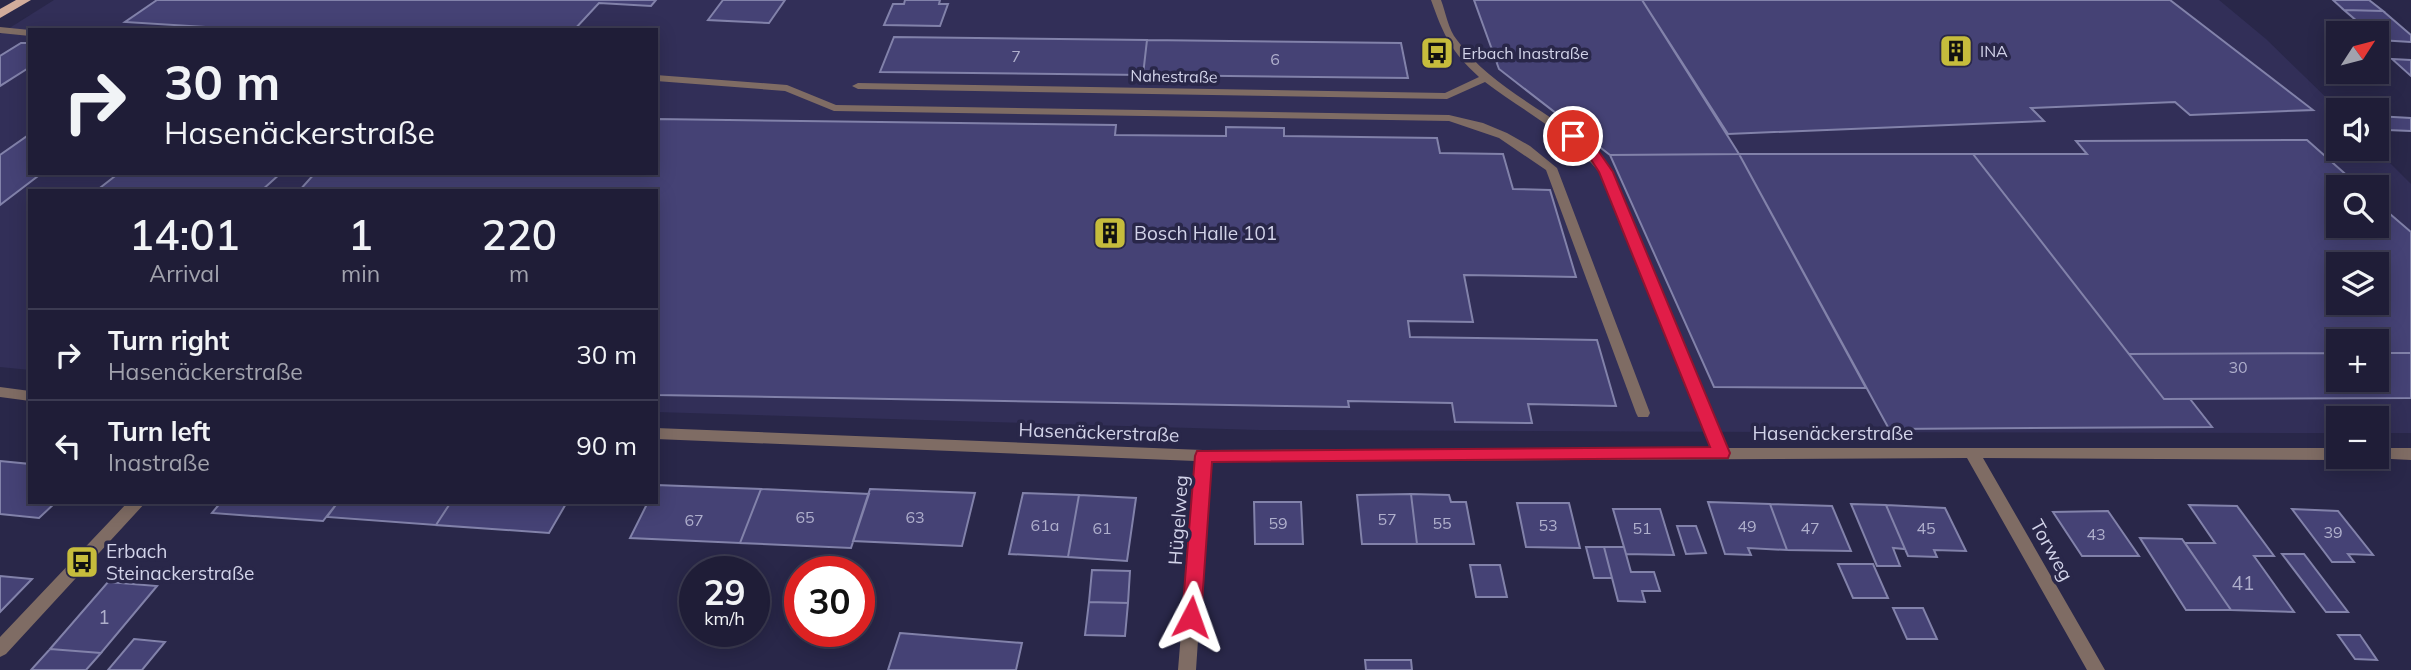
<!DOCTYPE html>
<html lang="en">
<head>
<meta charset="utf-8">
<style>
  body { margin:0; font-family:Mulish,sans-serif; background:#2c2a42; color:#f1f3f6; height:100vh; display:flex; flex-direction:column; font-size:26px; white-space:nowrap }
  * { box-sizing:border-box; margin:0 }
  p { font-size:23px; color:#a1a2ad }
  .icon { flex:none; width:38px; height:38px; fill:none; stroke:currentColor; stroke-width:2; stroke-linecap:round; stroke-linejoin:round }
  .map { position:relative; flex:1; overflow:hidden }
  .details { position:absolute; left:28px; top:189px; width:630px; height:315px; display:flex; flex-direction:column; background:#1f1d37; border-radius:0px; box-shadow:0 4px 18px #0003,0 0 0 2px #3c3b52 }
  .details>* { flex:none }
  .banner { position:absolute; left:28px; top:28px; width:630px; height:147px; border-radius:0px; box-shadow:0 4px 18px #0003,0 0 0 2px #3c3b52; background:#1f1d37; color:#f1f3f6; overflow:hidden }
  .needle { width:46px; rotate:54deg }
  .buttons { position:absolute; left:2326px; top:21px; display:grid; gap:14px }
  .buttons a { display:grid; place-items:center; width:63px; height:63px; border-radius:0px; background:#1f1d37; box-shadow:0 4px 18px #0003,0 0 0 2px #3c3b52; font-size:35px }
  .speed { position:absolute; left:679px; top:556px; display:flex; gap:14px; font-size:35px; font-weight:700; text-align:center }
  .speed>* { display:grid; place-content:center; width:91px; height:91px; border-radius:50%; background:#1f1d37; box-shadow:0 4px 18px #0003,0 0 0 2px #3c3b52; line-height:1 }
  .speed small { font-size:18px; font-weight:400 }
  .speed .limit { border:10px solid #d22; background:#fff; color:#111 }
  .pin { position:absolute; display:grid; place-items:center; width:60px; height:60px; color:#fff; margin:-30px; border:4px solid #fff; border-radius:50%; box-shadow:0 2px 7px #0007 }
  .me { position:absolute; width:77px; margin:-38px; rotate:4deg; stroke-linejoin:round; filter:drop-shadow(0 0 5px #0008) }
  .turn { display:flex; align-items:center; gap:24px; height:147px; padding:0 21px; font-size:32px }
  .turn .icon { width:91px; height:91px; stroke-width:2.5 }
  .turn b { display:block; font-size:49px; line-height:60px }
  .eta { display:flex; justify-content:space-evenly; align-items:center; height:119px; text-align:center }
  .eta b { font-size:42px; font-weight:600; line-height:49px }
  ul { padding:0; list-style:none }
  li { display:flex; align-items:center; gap:21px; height:91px; padding:0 21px; border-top:2px solid #3c3b52 }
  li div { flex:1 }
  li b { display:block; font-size:26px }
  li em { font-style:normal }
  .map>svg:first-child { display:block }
  .built { fill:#322f58; fill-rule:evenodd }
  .building { fill:#454275; stroke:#8282aa; stroke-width:2; fill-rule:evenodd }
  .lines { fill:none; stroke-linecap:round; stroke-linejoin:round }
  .service { fill:#7f6c64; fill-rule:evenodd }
  .minor { fill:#7f6c64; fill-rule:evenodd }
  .primary { fill:#d2ac9b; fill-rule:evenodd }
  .route { fill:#e11d48; stroke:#92132f; stroke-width:2 }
  .labels { text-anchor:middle; stroke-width:7; stroke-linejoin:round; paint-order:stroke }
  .far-poi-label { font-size:16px; fill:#d2d3e9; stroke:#292749; text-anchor:start }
  .number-label { font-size:16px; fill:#afafcc }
  .far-street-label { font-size:16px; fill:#d2d3e9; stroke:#292749 }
  .poi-label { font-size:19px; fill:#d2d3e9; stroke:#292749; text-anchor:start }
  .street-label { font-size:19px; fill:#d2d3e9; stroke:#292749 }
  .near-number-label { font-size:19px; fill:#afafcc }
</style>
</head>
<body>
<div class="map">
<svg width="2411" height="670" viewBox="0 0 2411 670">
  <rect width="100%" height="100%" fill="#292749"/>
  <path class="built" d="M54,0H2219L2266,39L2339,110L2338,149H2376L2411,184V433H2377L2376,418H2338V433L1774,432L1259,430L656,412V191H30V370L0,367V34ZM30,30H656V173H30ZM2338,187H2376V226H2338ZM2338,264H2376V303H2338ZM2338,341H2376V380H2338Z"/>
  <path class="building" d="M157,0H656L651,6L599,3L574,30H254L125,22Z
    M723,0H785L769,23L708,20Z
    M905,0H940L939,4H948L940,26L884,25L893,4H904Z
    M1474,0H1642L1739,154L1610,155L1499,69Z
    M1642,0H2170L2313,110L2190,115L2175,102L2031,108L2044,121L1728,134Z
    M2333,0H2369L2383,11L2344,10Z
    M2344,10L2383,11L2411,35V42L2379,40L2376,33H2371Z
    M894,37L1147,40L1143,75L880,72Z
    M1147,40L1401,43L1408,78L1143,75Z
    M21,43H30V67L0,86V56Z
    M2392,59L2411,60V76Z
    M2376,116L2411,118V131L2387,130L2376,119Z
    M656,119L1116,125L1115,135L1226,136V127L1284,128V136L1437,138L1440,153L1503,154L1513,189L1550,190L1576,277L1464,275L1473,322L1408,321L1410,337L1597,340L1616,406L1528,404L1532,423L1455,422L1452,403L1348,401L1349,407L656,395V191H299L315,173H656Z
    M30,134V173H42L0,205V155Z
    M2307,140L2360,187H2338V226H2376V202L2411,232V353H2376V341H2338V353L2129,354L1973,154H2087L2076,141ZM2338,264H2376V303H2338Z
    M1739,154H1973L2164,399H2190L2212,427L1889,429Z
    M1739,154L1866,388L1714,387L1610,155Z
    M119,173H281L261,191H96Z
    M2338,353V380H2376V353H2411V398L2164,399L2129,354Z
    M0,461L30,464V502H56L39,518L0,514Z
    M656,485L761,489L740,543L630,538L648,502H656Z
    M761,489L869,494L851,548L740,543Z
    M870,489L975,493L962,546L853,541Z
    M1023,493L1079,495L1068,557L1009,554Z
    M1411,494L1449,495L1451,502H1466L1474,544H1417Z
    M1411,494L1417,544H1362L1357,495Z
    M1079,495L1136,498L1127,561L1068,557Z
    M221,502H338L323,521L212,513Z
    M338,502H451L436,525L327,517Z
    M451,502H567L549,533L436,525Z
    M1254,502H1301L1303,544H1255Z
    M1708,502L1770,504L1787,550L1748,548L1751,555L1725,554Z
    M1517,503H1569L1580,548L1526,547Z
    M1770,504L1832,506L1851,551L1787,550Z
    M1851,504L1886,505L1905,549L1893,548L1900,566H1877Z
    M1886,505L1945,508L1966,551L1934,550L1937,557L1908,556Z
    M2189,505L2237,506L2274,556H2254L2294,612L2231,610L2185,543H2215Z
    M1613,509H1660L1674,555L1626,554Z
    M2292,509L2338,511L2373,555L2348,554L2354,562H2332Z
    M2108,511L2139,556H2082L2053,512Z
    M1677,526H1696L1706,553L1686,554Z
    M2140,538L2182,539L2231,610H2186Z
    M1586,547H1604L1612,578H1594Z
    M1604,547H1624L1631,572H1654L1660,591H1642L1645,602L1618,601Z
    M2282,554H2304L2348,612H2326Z
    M1838,564H1873L1888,598H1853Z
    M1470,565H1500L1507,597H1476Z
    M1092,570L1130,571L1128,603L1089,602Z
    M0,576L32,579L0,612Z
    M108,582L157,586L101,653L50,649Z
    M1089,602L1128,603L1125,636L1085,635Z
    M1893,608H1923L1937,639H1907Z
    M900,633L1022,643L1016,670H888Z
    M2338,635H2360L2377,660L2355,659Z
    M134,639L165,642L142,670H108Z
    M50,649L101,653L86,670H31Z
    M1365,660H1411L1412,670H1366Z"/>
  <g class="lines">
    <path class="service" d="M0,27L30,30V36L0,33Z
      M656,75L787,85L836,105L1449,115L1483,123L1507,133L1530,146L1557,168L1650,413L1648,417H1638L1636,413L1546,170L1499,138L1449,121L834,111L785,91L656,81Z"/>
    <path class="minor" d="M1431,0H1441C1446,13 1448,29 1457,40C1497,97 1570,116 1612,172L1727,448H2338V457H2344L2338,460L1983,458L2105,670H2087L1967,458L1210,462L1196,670H1178L1195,461L656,439V428L1203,450L1712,448L1600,173C1568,134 1525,112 1485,82L1447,99L858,89L852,86L858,83L1445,93L1479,77C1450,50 1444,36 1431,0Z
      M0,387L30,391V401L0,397Z
      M2376,448H2411V460L2371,458L2376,457Z
      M128,502H146L6,654L0,657V637Z"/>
    <path class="primary" d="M16,0H31L0,18V9Z"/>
  </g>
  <path class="route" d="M1573,132L1597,149L1613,172L1730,453L1728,458L1212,462L1201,617L1198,622L1191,625L1184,622L1182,617L1195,456L1197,451L1710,447L1599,172L1588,155L1566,136Z"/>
  <defs>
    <symbol id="building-square" viewBox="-11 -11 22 22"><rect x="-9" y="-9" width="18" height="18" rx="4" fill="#c6bc3c" stroke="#292749"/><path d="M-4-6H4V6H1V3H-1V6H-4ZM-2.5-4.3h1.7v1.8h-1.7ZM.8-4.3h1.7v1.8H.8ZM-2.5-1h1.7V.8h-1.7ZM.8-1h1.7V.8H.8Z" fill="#111"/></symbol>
    <symbol id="bus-square" viewBox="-11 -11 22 22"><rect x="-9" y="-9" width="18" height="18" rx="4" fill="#c6bc3c" stroke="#292749"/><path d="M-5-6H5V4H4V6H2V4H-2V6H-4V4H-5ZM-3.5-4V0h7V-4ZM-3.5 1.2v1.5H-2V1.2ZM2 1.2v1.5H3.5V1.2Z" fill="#111"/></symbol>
  </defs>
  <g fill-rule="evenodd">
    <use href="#building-square" x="1937" y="32" width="38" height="38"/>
    <use href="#bus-square" x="1418" y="34" width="38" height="38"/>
    <use href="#building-square" x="1091" y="214" width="38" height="38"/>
    <use href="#bus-square" x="63" y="543" width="38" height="38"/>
  </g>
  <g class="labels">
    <g class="far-poi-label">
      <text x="1980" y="57">INA</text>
      <text x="1462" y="59">Erbach Inastraße</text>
    </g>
    <g class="number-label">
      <text x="1016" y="62">7</text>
      <text x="1275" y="65">6</text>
      <text x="2238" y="373">30</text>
      <text x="805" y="523">65</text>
      <text x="915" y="523">63</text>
      <text x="1387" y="525">57</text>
      <text x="694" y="526">67</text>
      <text x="1278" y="529">59</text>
      <text x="1442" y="529">55</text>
      <text x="1045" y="531">61a</text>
      <text x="1548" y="531">53</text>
      <text x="1747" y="532">49</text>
      <text x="1102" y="534">61</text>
      <text x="1642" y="534">51</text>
      <text x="1810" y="534">47</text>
      <text x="1926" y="534">45</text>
      <text x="2333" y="538">39</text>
      <text x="2096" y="540">43</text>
    </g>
    <g class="far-street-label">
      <text transform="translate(1174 76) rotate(1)" y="6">Nahestraße</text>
    </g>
    <g class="poi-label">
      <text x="1134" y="240">Bosch Halle 101</text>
      <text x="106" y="558">Erbach<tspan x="106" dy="22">Steinackerstraße</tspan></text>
    </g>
    <g class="street-label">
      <text transform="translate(1099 432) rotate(2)" y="7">Hasenäckerstraße</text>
      <text x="1833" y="440">Hasenäckerstraße</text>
      <text transform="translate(1178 520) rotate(-86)" y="7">Hügelweg</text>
      <text transform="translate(2052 550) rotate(61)" y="7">Torweg</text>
    </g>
    <g class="near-number-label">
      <text x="2243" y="590">41</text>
      <text x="104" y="624">1</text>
    </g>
  </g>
</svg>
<div class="buttons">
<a><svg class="needle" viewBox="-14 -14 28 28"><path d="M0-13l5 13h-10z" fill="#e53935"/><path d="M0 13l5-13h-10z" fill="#a1a2ad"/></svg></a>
<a><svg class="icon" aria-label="sound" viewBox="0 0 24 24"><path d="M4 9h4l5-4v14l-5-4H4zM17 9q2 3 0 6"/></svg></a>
<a><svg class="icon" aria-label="search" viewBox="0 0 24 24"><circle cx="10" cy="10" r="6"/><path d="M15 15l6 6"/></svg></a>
<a><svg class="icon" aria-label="layers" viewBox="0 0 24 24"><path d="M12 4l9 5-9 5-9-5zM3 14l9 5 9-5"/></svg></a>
<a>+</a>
<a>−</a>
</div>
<div class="speed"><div>29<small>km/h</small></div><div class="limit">30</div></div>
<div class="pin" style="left:1573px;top:136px;background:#d93025"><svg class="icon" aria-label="arrive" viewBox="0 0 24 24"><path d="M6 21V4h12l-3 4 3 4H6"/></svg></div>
<svg class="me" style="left:1191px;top:617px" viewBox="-20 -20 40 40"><path d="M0-17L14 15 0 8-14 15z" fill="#e11d48" stroke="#fff" stroke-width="4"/></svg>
<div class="banner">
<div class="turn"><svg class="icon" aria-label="right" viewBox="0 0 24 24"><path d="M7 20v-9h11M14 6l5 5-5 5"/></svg><div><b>30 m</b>Hasenäckerstraße</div></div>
</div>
<section class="details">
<div class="eta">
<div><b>14:01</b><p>Arrival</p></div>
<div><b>1</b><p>min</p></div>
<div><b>220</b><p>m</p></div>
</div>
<ul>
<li><svg class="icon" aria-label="right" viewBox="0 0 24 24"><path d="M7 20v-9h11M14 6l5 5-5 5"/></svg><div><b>Turn right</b><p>Hasenäckerstraße</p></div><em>30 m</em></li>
<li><svg class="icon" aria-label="left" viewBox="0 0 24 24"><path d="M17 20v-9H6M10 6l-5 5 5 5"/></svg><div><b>Turn left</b><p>Inastraße</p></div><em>90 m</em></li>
</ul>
</section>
</div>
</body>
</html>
